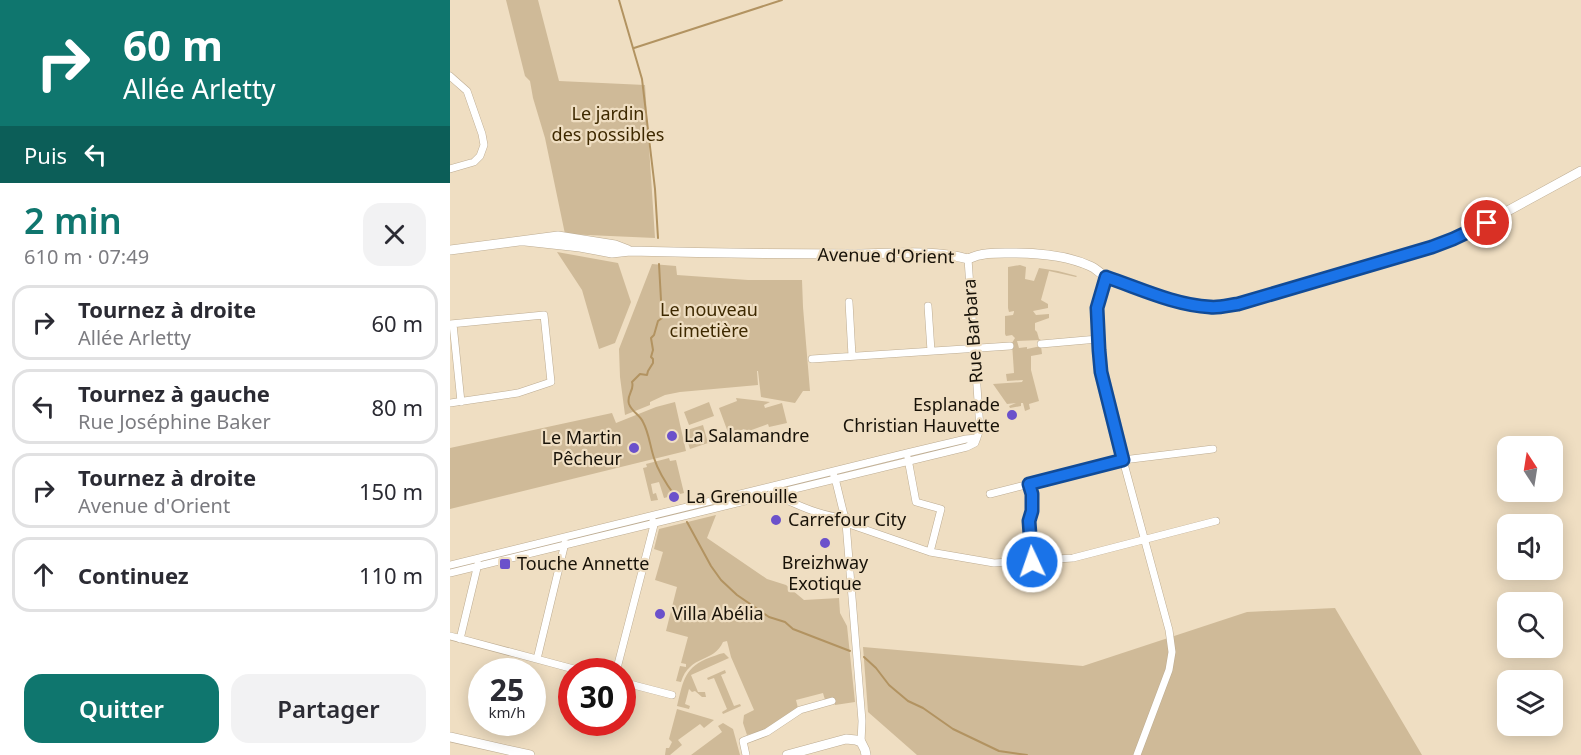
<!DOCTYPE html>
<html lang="fr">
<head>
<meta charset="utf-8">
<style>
  body { margin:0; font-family:"Noto Sans",sans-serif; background:#f2f2f3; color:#2b2b33; height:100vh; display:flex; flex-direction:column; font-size:22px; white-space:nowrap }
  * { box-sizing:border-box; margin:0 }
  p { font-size:20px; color:#7c7c81 }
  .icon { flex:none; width:33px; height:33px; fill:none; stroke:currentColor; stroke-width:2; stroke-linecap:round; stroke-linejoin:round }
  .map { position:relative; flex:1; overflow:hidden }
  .details { display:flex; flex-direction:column; background:#fff; width:450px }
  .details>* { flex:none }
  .guide { background:#0f766e; color:#fff; overflow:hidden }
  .needle { width:39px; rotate:348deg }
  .fabs { position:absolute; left:1047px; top:436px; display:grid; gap:12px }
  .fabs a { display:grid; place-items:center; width:66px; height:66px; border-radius:12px; background:#fff; box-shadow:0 3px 15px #0003; font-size:30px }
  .speed { position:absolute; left:18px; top:658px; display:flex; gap:12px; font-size:30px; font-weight:700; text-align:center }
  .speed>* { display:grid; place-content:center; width:78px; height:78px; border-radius:50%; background:#fff; box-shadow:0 3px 15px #0003; line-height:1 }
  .speed small { font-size:15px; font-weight:400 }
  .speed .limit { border:9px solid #d22; background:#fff; color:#111 }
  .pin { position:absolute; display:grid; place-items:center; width:51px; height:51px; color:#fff; margin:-26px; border:3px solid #fff; border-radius:50%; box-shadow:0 2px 6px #0007 }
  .me { position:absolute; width:66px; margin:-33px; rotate:357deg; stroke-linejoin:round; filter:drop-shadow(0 0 4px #0008) }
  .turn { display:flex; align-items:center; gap:21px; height:126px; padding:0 24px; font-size:27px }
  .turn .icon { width:78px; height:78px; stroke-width:2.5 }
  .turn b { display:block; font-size:42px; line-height:51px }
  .then { display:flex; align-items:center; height:57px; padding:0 24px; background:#0003; gap:12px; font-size:22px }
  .round { display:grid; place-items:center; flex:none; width:63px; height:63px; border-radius:18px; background:#f2f2f3 }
  .head { display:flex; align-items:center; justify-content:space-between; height:102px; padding:0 24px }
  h1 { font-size:36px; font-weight:600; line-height:45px; color:#0f766e }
  .primary-button { display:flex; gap:12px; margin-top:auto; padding:12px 24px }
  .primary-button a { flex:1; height:69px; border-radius:18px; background:#0f766e; color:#fff; font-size:24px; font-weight:600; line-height:69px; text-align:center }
  .primary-button a+a { background:#f2f2f3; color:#2b2b33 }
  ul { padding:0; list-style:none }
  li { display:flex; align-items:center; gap:18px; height:75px; margin:0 12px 9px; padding:0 12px; border:3px solid #e1e1e2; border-radius:18px }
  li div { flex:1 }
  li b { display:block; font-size:22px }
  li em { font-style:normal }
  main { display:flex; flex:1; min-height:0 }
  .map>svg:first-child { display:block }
  .green { fill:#cfba98 }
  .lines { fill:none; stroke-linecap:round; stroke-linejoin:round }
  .stream { stroke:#b29361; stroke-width:2 }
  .street-casing { stroke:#bdac92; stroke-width:8 }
  .secondary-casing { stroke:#bdac92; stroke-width:10 }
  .street { stroke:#fff; stroke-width:7 }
  .secondary { stroke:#fff; stroke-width:9 }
  .route-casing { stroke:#114b97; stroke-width:15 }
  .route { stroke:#1a73e8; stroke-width:10 }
  .poi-dot { fill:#6b51cb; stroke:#efdec2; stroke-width:2 }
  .labels { text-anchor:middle; stroke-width:4.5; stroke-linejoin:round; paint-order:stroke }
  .park-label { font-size:18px; fill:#3e2900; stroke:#efdec2 }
  .street-label { font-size:18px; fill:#181208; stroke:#efdec2 }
  .poi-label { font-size:18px; fill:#181208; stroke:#efdec2; text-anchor:start }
</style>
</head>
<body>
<main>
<section class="details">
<div class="guide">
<div class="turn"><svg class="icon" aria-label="right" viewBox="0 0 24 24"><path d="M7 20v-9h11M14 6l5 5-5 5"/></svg><div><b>60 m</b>Allée Arletty</div></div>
<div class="then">Puis<svg class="icon" aria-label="left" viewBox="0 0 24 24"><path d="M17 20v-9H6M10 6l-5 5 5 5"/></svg></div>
</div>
<div class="head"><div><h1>2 min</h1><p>610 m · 07:49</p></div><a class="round"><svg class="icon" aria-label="close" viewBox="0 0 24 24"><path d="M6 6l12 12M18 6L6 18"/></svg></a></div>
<ul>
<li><svg class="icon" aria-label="right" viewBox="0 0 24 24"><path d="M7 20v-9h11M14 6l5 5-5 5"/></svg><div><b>Tournez à droite</b><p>Allée Arletty</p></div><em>60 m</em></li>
<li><svg class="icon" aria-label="left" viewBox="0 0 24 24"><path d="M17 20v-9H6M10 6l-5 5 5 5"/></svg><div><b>Tournez à gauche</b><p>Rue Joséphine Baker</p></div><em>80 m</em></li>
<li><svg class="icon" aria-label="right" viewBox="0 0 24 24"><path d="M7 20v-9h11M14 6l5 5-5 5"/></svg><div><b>Tournez à droite</b><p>Avenue d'Orient</p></div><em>150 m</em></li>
<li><svg class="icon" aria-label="ahead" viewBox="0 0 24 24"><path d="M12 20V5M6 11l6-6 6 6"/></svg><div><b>Continuez</b></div><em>110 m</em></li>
</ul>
<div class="primary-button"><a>Quitter</a><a>Partager</a></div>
</section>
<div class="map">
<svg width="1131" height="755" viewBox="0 0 1131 755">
  <rect width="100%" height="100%" fill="#efdec2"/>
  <path class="green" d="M56,0H88L109,81L195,85L205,238L115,234L95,138L83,98L80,81L75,76Z
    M107,252L168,263L181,302L165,343L149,349L132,290Z
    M202,264L226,266L227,275L298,280H352L353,307L360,391H353L345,403L311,397L308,371H307L308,385L230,392L215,395L200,402V405L175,415L170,377L169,349Z
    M570,265L576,267L575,279L584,281L589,268L608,271L627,276L626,277L599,271L591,300L598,304V308L583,311L586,315L599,314V318L585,323V330L587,332L589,339L591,340L567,341L569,348L577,347V349L591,346L592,354L581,356V370L589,401L579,404L580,409L575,411L573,403H571V406L560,408L559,406L566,403L557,404L543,384L572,382L573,380L557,381L556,374L564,373L562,343L565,338L562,335L556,336L555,334V316L563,315L564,312V311L559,312L558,308V267Z
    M286,398L320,402L314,405L315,408L332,403L337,423L319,427L318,424L296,432L294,429L279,435L269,408L287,401Z
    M225,402L236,451L0,509V448L162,413L166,423L206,407Z
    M259,402L264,416L239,425L234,412Z
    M253,425L258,443L240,449L234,431Z
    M219,458L220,461L226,460L234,493L214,498L209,482L201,484L203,494L206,493L208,500L201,501L193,468L197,467L196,464Z
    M266,515L257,538L317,579L336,585L354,600L389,598L390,613L397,626L405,702L385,705L382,698L375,700L373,693L346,700L348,708L315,730L297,735L293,723L294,715L304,710L281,657L277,641L273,642C264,663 240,654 231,682L226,681L230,666L236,667V664L231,663L238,637L216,631L227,587L205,580L213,552L204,549L209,529Z
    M885,608L972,755H467L418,712L413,647L633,666L797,612Z
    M274,653L279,658L241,675L248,692H255L256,697H252L245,691L242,692L239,689L235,704L240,706L239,709L227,706C233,684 233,669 256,659C262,657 268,654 274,653Z
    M275,670L276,673L271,675L284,706L290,704L291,706L273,714L272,712L277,709L264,678L258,680L257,678Z
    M227,709L264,720L254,728L250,724L228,740L232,745L220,755H215L216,748H219L222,742L219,739Z
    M273,723L283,729L290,755H241L272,732L268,726Z"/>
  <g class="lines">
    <path class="stream" d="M169,0L192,79L205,189L208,238
      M184,48L332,0
      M209,264L212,318L208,321L204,335L201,338L203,350L201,357L203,359V363L198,371L197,375L190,374L182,382C185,390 176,395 179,404C182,412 190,415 193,422C199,433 200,446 204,458C208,471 217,485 225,496
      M237,522L261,566L271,580L287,595L319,617L335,622L343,629L400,651
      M414,657L426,668L439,685L458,701L473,708L503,729L549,751L577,755"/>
    <defs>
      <path id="street" d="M0,76L17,91L32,134L34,145L30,156L24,162L0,169
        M656,277L647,308L651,372L673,460L719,630L722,652L719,670L687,755
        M399,302L402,356
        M478,306L481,351
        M0,324L94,315L101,382L68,393L0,403
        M3,324L11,402
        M591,344L648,339
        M362,359L560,346
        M458,459L466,502L491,509L480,552
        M384,476L385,478L396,523L480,552L544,563L623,558L766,521
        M579,484L582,494V511L579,521L582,562
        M322,492L327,496C346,504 376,519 396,517
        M540,494L673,460L763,449
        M396,523L412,721L411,742
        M0,565L457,453L516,439L527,438
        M0,573L517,447L525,443L530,429L518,259
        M0,636L135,672
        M10,639L28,564
        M87,659L115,543
        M166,672L204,525L203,521
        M172,682L222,695
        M296,755L293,741L317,732L350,710L382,701"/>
      <path id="secondary" d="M75,241L130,247L162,253L180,251C253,253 326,254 400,254C437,254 482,249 518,259C533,252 547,253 563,253C589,253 616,255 640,266C646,268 649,273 655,276C666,281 678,284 690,288C726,301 749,311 788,304L982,247L1021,231L1131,171
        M0,250L108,236L165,245L178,250
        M0,737L80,755
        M337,755L396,739L406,740L411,742L415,750L416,755"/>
    </defs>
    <use href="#street" class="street-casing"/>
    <use href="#secondary" class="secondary-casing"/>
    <use href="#street" class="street"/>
    <use href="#secondary" class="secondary"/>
  </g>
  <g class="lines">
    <defs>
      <path id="route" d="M582,562L579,521L582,511V494L579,484L673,460L651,372L649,350L647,308L656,277C689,288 724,305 760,307C770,308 779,305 788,304L982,247L1003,239L1037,223"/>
    </defs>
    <use href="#route" class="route-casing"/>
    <use href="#route" class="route"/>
  </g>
  <g class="poi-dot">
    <circle cx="562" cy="415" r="6"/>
    <circle cx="222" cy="436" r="6"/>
    <circle cx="184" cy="448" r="6"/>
    <circle cx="224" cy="497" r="6"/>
    <circle cx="326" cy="520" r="6"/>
    <circle cx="375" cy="543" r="6"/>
    <rect x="49" y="558" width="12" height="12" rx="3"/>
    <circle cx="210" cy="614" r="6"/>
  </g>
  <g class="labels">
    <g class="park-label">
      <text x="158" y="120">Le jardin<tspan x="158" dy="21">des possibles</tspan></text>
      <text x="259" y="316">Le nouveau<tspan x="259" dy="21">cimetière</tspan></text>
    </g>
    <g class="street-label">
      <text transform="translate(436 256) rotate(1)" y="6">Avenue d'Orient</text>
      <text transform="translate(523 331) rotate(-94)" y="6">Rue Barbara</text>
    </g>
    <g class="poi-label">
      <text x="550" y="411" text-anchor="end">Esplanade<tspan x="550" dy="21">Christian Hauvette</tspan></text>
      <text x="234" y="442">La Salamandre</text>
      <text x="172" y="444" text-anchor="end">Le Martin<tspan x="172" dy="21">Pêcheur</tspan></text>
      <text x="236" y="503">La Grenouille</text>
      <text x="338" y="526">Carrefour City</text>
      <text x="375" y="569" text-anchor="middle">Breizhway<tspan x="375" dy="21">Exotique</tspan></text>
      <text x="67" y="570">Touche Annette</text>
      <text x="222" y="620">Villa Abélia</text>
    </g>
  </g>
</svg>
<div class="fabs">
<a><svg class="needle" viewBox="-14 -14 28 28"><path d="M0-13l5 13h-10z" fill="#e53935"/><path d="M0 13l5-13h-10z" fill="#7c7c81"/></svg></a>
<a><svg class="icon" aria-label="sound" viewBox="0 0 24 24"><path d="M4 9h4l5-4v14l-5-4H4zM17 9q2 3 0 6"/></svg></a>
<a><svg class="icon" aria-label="search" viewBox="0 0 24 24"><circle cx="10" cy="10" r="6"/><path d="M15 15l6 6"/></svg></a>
<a><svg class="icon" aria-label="layers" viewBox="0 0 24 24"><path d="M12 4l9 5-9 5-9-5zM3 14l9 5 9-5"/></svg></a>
</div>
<div class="speed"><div>25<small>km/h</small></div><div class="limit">30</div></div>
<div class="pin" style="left:1037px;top:223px;background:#d93025"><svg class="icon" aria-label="arrive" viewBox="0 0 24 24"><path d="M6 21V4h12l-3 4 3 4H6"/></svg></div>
<svg class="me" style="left:582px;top:562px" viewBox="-20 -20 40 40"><circle r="17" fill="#1a73e8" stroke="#fff" stroke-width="3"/><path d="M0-11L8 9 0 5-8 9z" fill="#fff"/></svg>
</div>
</main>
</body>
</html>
